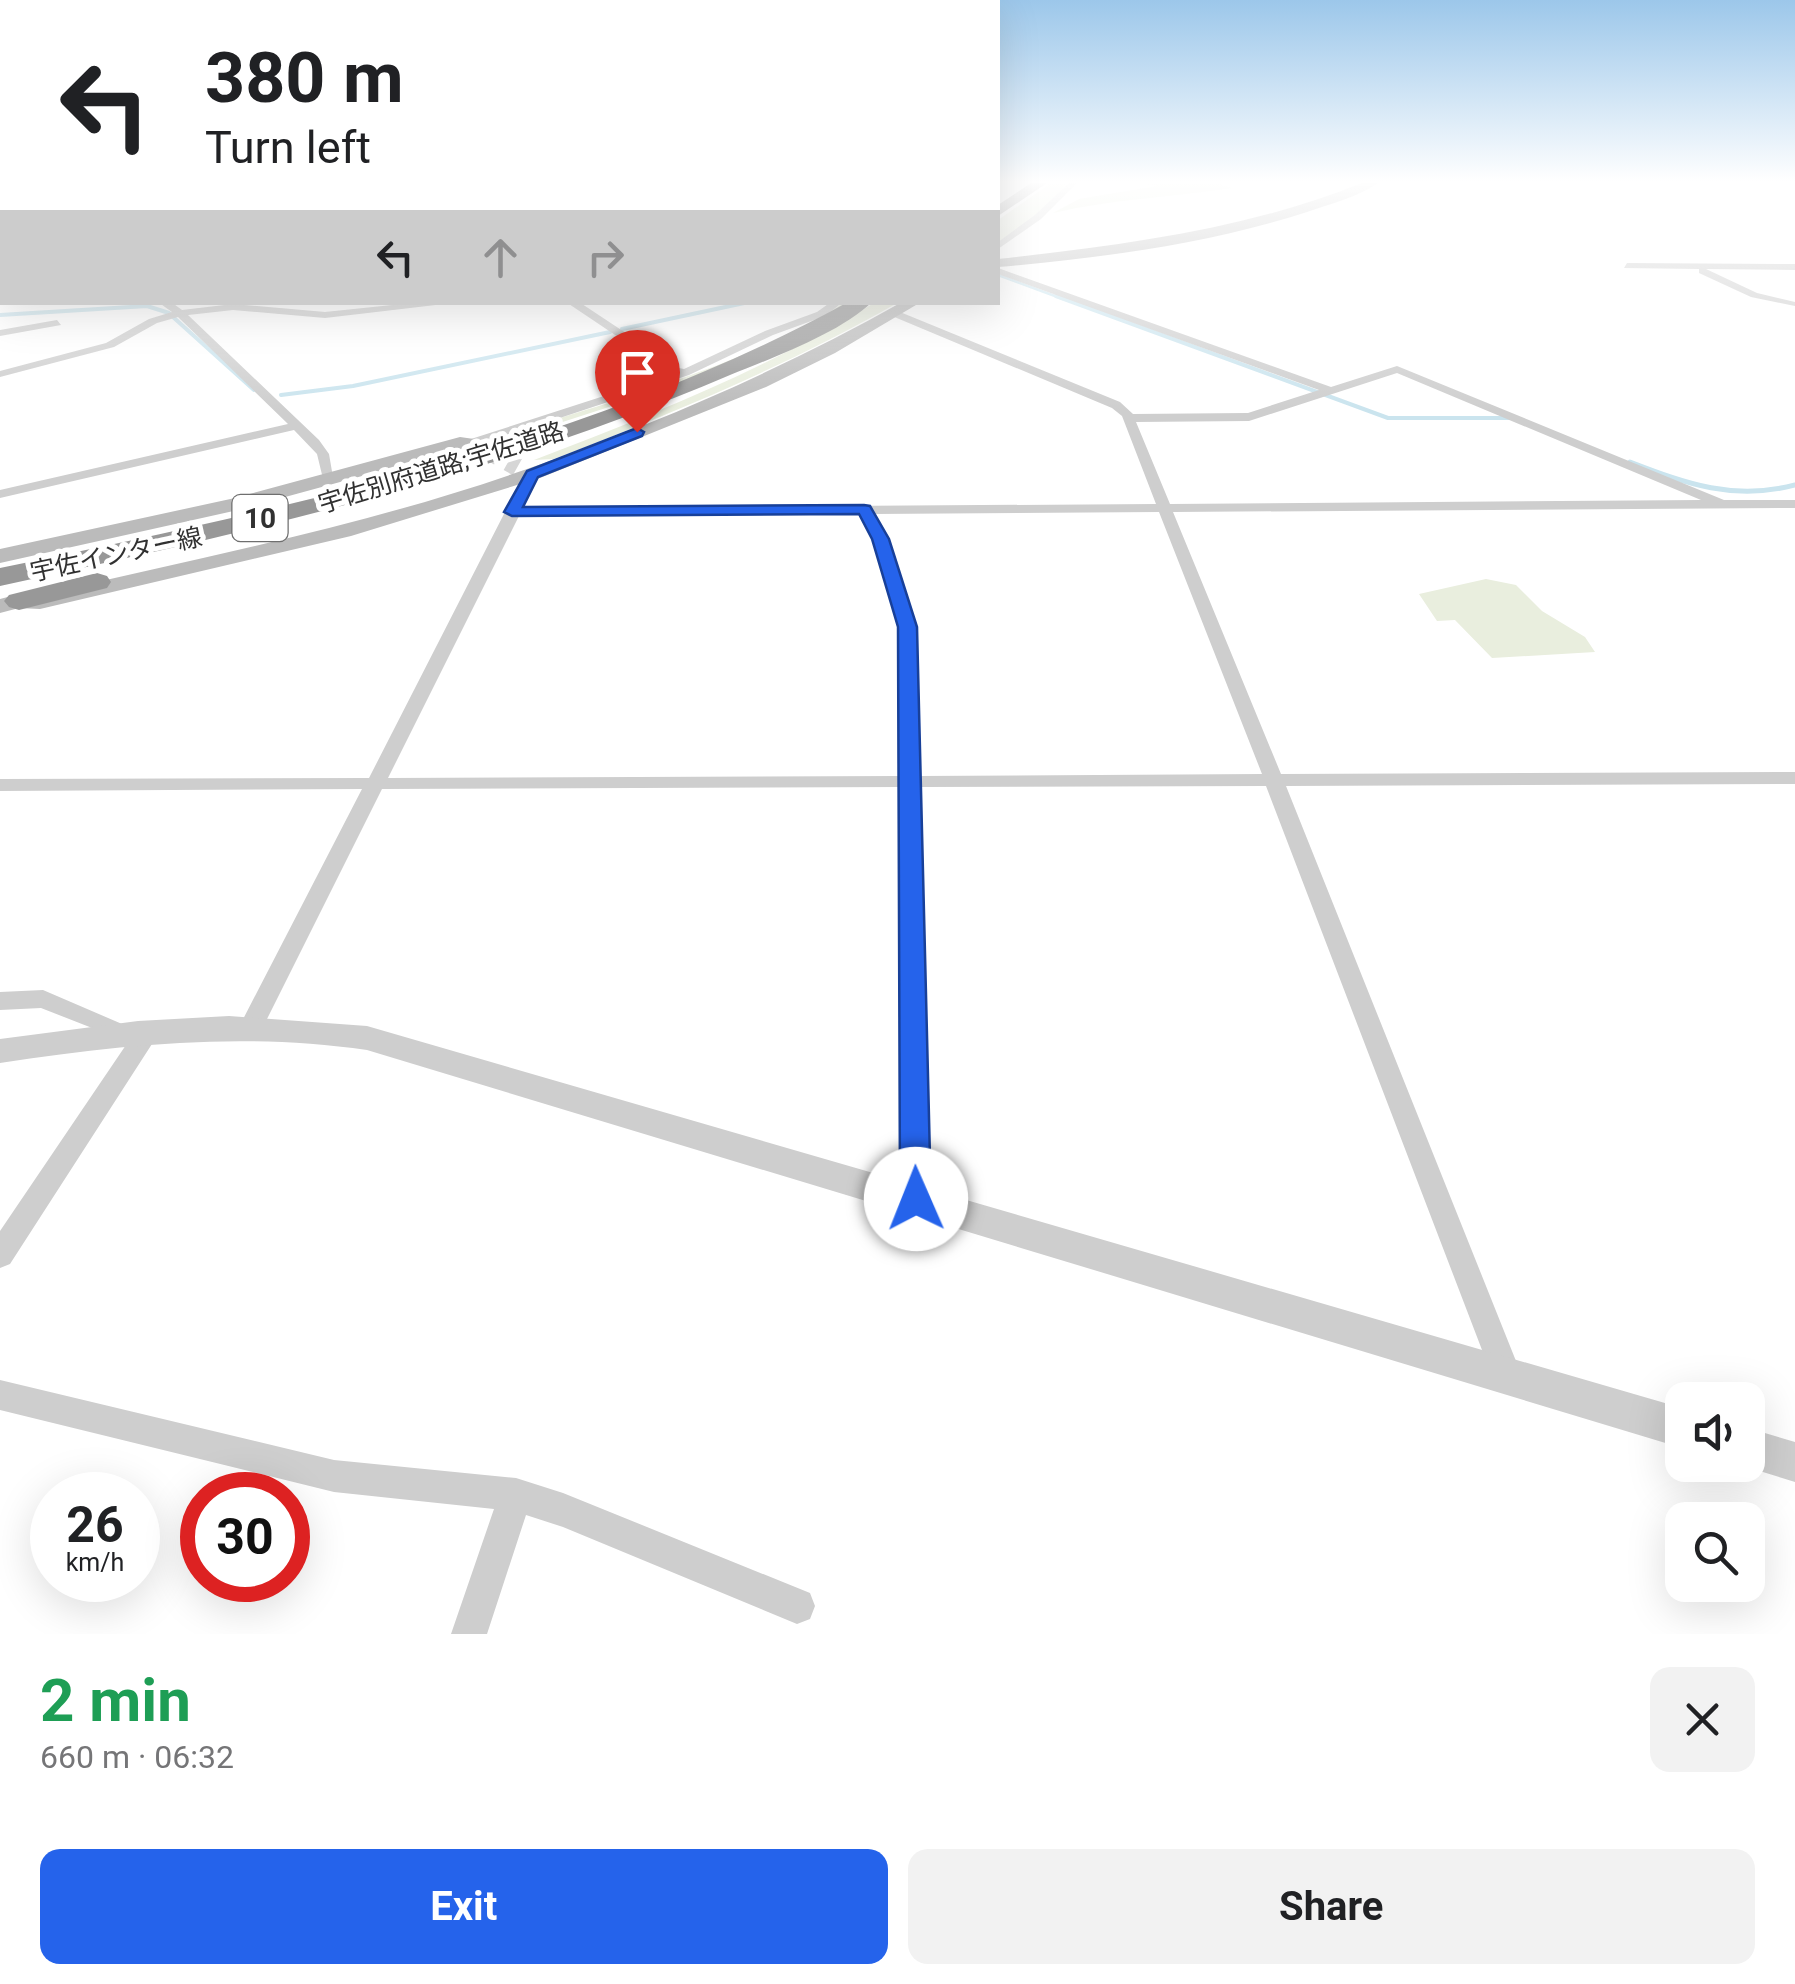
<!DOCTYPE html>
<html lang="en">
<head>
<meta charset="utf-8">
<style>
  body { margin:0; font-family:Roboto,"Noto Sans JP",sans-serif; background:#f2f2f2; color:#202124; height:100vh; display:flex; flex-direction:column; font-size:38px; white-space:nowrap }
  * { box-sizing:border-box; margin:0 }
  p { font-size:32px; color:#757577 }
  .icon { flex:none; width:55px; height:55px; fill:none; stroke:currentColor; stroke-width:2; stroke-linecap:round; stroke-linejoin:round }
  .map { position:relative; height:1634px; overflow:hidden }
  .panel { display:flex; flex-direction:column; background:#fff; flex:1 }
  .panel>* { flex:none }
  .banner { position:absolute; left:0px; top:0px; width:1000px; height:305px; box-shadow:0 10px 40px #0002; background:#fff; color:#202124; overflow:hidden }
  .buttons { position:absolute; left:1665px; top:1382px; display:grid; gap:20px }
  .buttons a { display:grid; place-items:center; width:100px; height:100px; border-radius:20px; background:#fff; box-shadow:0 10px 40px #0002; font-size:50px }
  .speed { position:absolute; left:30px; top:1472px; display:flex; gap:20px; font-size:50px; font-weight:700; text-align:center }
  .speed>* { display:grid; place-content:center; width:130px; height:130px; border-radius:50%; background:#fff; box-shadow:0 10px 40px #0002; line-height:1 }
  .speed small { font-size:25px; font-weight:400 }
  .speed .limit { border:15px solid #d22; background:#fff; color:#111 }
  .pin { position:absolute; display:grid; place-items:center; width:85px; height:85px; color:#fff; margin:-102px -42px; border-radius:50% 50% 50% 0; rotate:-45deg; box-shadow:0 0 10px #0007 }
  .pin .icon { rotate:45deg }
  .me { position:absolute; width:110px; margin:-55px; rotate:359deg; stroke-linejoin:round; filter:drop-shadow(0 0 8px #0008) }
  .turn { display:flex; align-items:center; gap:35px; height:210px; padding:0 40px; font-size:45px }
  .turn .icon { width:130px; height:130px; stroke-width:2.5 }
  .turn b { display:block; font-size:70px; line-height:85px }
  .lanes { display:flex; align-items:center; height:95px; padding:0 40px; background:#0003; justify-content:center; gap:50px; direction:ltr }
  .lanes .off { opacity:.35 }
  .round { display:grid; place-items:center; flex:none; width:105px; height:105px; border-radius:20px; background:#f2f2f2 }
  .overview { display:flex; align-items:center; justify-content:space-between; height:170px; padding:0 40px }
  h1 { font-size:60px; font-weight:700; line-height:75px; color:#1e9e55 }
  .button { display:flex; gap:20px; margin-top:auto; padding:20px 40px }
  .button a { flex:1; height:115px; border-radius:20px; background:#2563eb; color:#fff; font-size:40px; font-weight:700; line-height:115px; text-align:center }
  .button a+a { background:#f2f2f2; color:#202124 }
  .map>svg:first-child { display:block }
  .green { fill:#e9eede }
  .lines { fill:none; stroke-linecap:round; stroke-linejoin:round }
  .stream-far2 { stroke:#cae4ee; stroke-width:2.5 }
  .stream-far1 { stroke:#cae4ee; stroke-width:4 }
  .stream { stroke:#cae4ee; stroke-width:5 }
  .secondary-tunnel-far1 { stroke:#d6d6d6; stroke-width:16; stroke-dasharray:16 9; stroke-linecap:butt }
  .secondary-tunnel { stroke:#d6d6d6; stroke-width:21; stroke-dasharray:21 11; stroke-linecap:butt }
  .minor { fill:#cecece; fill-rule:evenodd }
  .tertiary { fill:#cecece; fill-rule:evenodd }
  .secondary { fill:#bbb; fill-rule:evenodd }
  .motorway { fill:#989898; fill-rule:evenodd }
  .route { fill:#2563eb; stroke:#184099; stroke-width:2.5 }
  .labels { text-anchor:middle; stroke-width:10; stroke-linejoin:round; paint-order:stroke }
  .far-street-label { font-size:25px; fill:#313131; stroke:#fff }
  .shield { fill:#fff; stroke:#6f6f6f; stroke-width:2.5 }
  .shield-label { font-size:28px; font-weight:bold; fill:#313131 }
</style>
</head>
<body>
<div class="map">
<svg width="1795" height="1634" viewBox="0 0 1795 1634">
  <rect width="100%" height="100%" fill="#fff"/>
  <path class="green" d="M1051,183H1066L1055,204L998,242V220Z
    M1142,183H1214L1233,188C1173,197 1112,199 1053,213L1079,199L1157,186Z
    M843,303H853C745,367 621,403 501,442L507,435C611,401 754,363 843,303Z
    M874,303H897C787,366 673,413 554,459L534,460C651,415 767,369 874,303Z
    M1486,579L1516,585L1542,611L1585,637L1595,652L1492,658L1455,620L1437,621L1419,594Z"/>
  <g class="lines">
    <path class="stream-far2" d="M998,275L1063,299"/>
    <path class="stream-far1" d="M1056,296L1388,418H1511
      M0,315L147,306L169,313
      M173,317L254,390
      M622,329L749,302
      M281,395L353,386L610,332"/>
    <path class="stream" d="M1630,462C1687,484 1734,501 1795,485"/>
    <path class="secondary-tunnel-far1" d="M481,445L485,447"/>
    <path class="secondary-tunnel" d="M481,445L518,466"/>
    <path class="minor" d="M1069,183H1077L1041,219L998,249V242L1035,215Z
      M1627,263L1795,264V270L1706,269L1757,293L1795,302V306L1751,297L1699,273V269L1624,268Z
      M998,268L1331,387L1397,366L1724,500H1795V508L1173,512L1281,774L1795,772V784L1286,786L1522,1376L1518,1387L1507,1391L1496,1387L1492,1376L1266,786L920,787L930,1199L926,1207L916,1211L906,1207L902,1199L901,787L382,789L260,1033L251,1036L242,1033L239,1027L362,789L0,791V779L369,778L505,512L526,474L533,470L540,474L523,508L1156,504L1122,416L1112,408L892,316V312H900L1120,402L1133,414L1248,413L1319,390L998,274ZM1397,373L1701,500L1170,504L1136,422L1249,421ZM1159,512L1262,774L920,776L916,627L887,539L874,514ZM860,514L873,539L900,627V776L388,778L519,516Z
      M0,285H2V291H0Z
      M158,302H171L182,310L233,304L325,312L421,302H461L325,318L233,310L188,315L319,440L329,454L334,483H324L317,454L294,430L0,498V490L288,424L178,317L157,323L114,347L0,377V371L106,343L149,319L172,312Z
      M566,302H579L650,349L655,356L652,363L684,369L765,331L817,312L831,302H843L825,316L773,335L689,375L479,445H471V439L672,374L644,368L639,363L644,356L642,353Z
      M57,320L61,325L0,336V330Z
      M43,990L136,1030C142,1021 148,1020 158,1023L161,1030L10,1264L0,1268V1231L128,1042L41,1008L0,1010V992Z
      M0,1380L334,1460L516,1478L563,1493L810,1593L815,1606L810,1619L797,1624L563,1527L526,1515L487,1634H451L494,1509L334,1492L0,1410Z"/>
    <path class="tertiary" d="M229,1016L367,1026L1682,1408V1448L367,1050C243,1032 123,1044 0,1063V1039L138,1021Z
      M1748,1428L1795,1442V1482L1740,1465H1748Z"/>
    <path class="secondary" d="M1362,183H1378C1358,197 1330,204 1307,212C1208,244 1101,258 998,267V259C1123,245 1245,230 1362,183Z
      M902,302H921L835,353L766,387L540,478L351,536L40,609L19,608L0,613V599L19,594L40,595C203,557 369,525 527,469C656,424 783,369 902,302Z
      M460,437L488,441L491,445L481,451L461,449L238,510L0,563V549L235,498Z"/>
    <path class="motorway" d="M1031,183H1047L998,216V205Z
      M848,302H872C840,333 772,358 730,375C497,475 247,533 0,586V568C285,509 591,443 848,302Z
      M97,573L107,576L111,582L107,588L19,610L9,607L4,601L9,595Z"/>
  </g>
  <linearGradient id="sky" x2="0" y2="1"><stop stop-color="#9cc7ea"/><stop offset="0.44" stop-color="#fff"/><stop offset="1" stop-color="#fff" stop-opacity="0"/></linearGradient>
  <rect width="1795" height="412" fill="url(#sky)"/>
  <path class="route" d="M637,428L644,432L642,436L538,477L523,507L864,505L870,506L889,539L917,627L931,1199L927,1209L916,1213L905,1209L900,1199L898,627L872,539L859,514L512,516L504,512L527,471Z"/>
  <g class="labels">
    <g class="far-street-label">
      <text transform="translate(441 467) rotate(-17)" y="9">宇佐別府道路;宇佐道路</text>
      <text transform="translate(116 554) rotate(-12)" y="9">宇佐インター線</text>
    </g>
    <rect class="shield" x="232.5" y="495" width="55" height="46" rx="8"/>
    <g class="shield-label">
      <text x="260" y="528">10</text>
    </g>
  </g>
</svg>
<div class="buttons">
<a><svg class="icon" aria-label="sound" viewBox="0 0 24 24"><path d="M4 9h4l5-4v14l-5-4H4zM17 9q2 3 0 6"/></svg></a>
<a><svg class="icon" aria-label="search" viewBox="0 0 24 24"><circle cx="10" cy="10" r="6"/><path d="M15 15l6 6"/></svg></a>
</div>
<div class="speed"><div>26<small>km/h</small></div><div class="limit">30</div></div>
<div class="pin" style="left:637px;top:432px;background:#d93025"><svg class="icon" aria-label="arrive" viewBox="0 0 24 24"><path d="M6 21V4h12l-3 4 3 4H6"/></svg></div>
<svg class="me" style="left:916px;top:1199px" viewBox="-20 -20 40 40"><circle r="19" fill="#fff"/><path d="M0-13L10 11 0 6-10 11z" fill="#2563eb"/></svg>
<div class="banner">
<div class="turn"><svg class="icon" aria-label="left" viewBox="0 0 24 24"><path d="M17 20v-9H6M10 6l-5 5 5 5"/></svg><div><b>380 m</b>Turn left</div></div>
<div class="lanes"><svg class="icon" aria-label="left" viewBox="0 0 24 24"><path d="M17 20v-9H6M10 6l-5 5 5 5"/></svg><svg class="icon off" aria-label="ahead" viewBox="0 0 24 24"><path d="M12 20V5M6 11l6-6 6 6"/></svg><svg class="icon off" aria-label="right" viewBox="0 0 24 24"><path d="M7 20v-9h11M14 6l5 5-5 5"/></svg></div>
</div>
</div>
<section class="panel">
<div class="overview"><div><h1>2 min</h1><p>660 m · 06:32</p></div><a class="round"><svg class="icon" aria-label="close" viewBox="0 0 24 24"><path d="M6 6l12 12M18 6L6 18"/></svg></a></div>
<div class="button"><a>Exit</a><a>Share</a></div>
</section>
</body>
</html>
